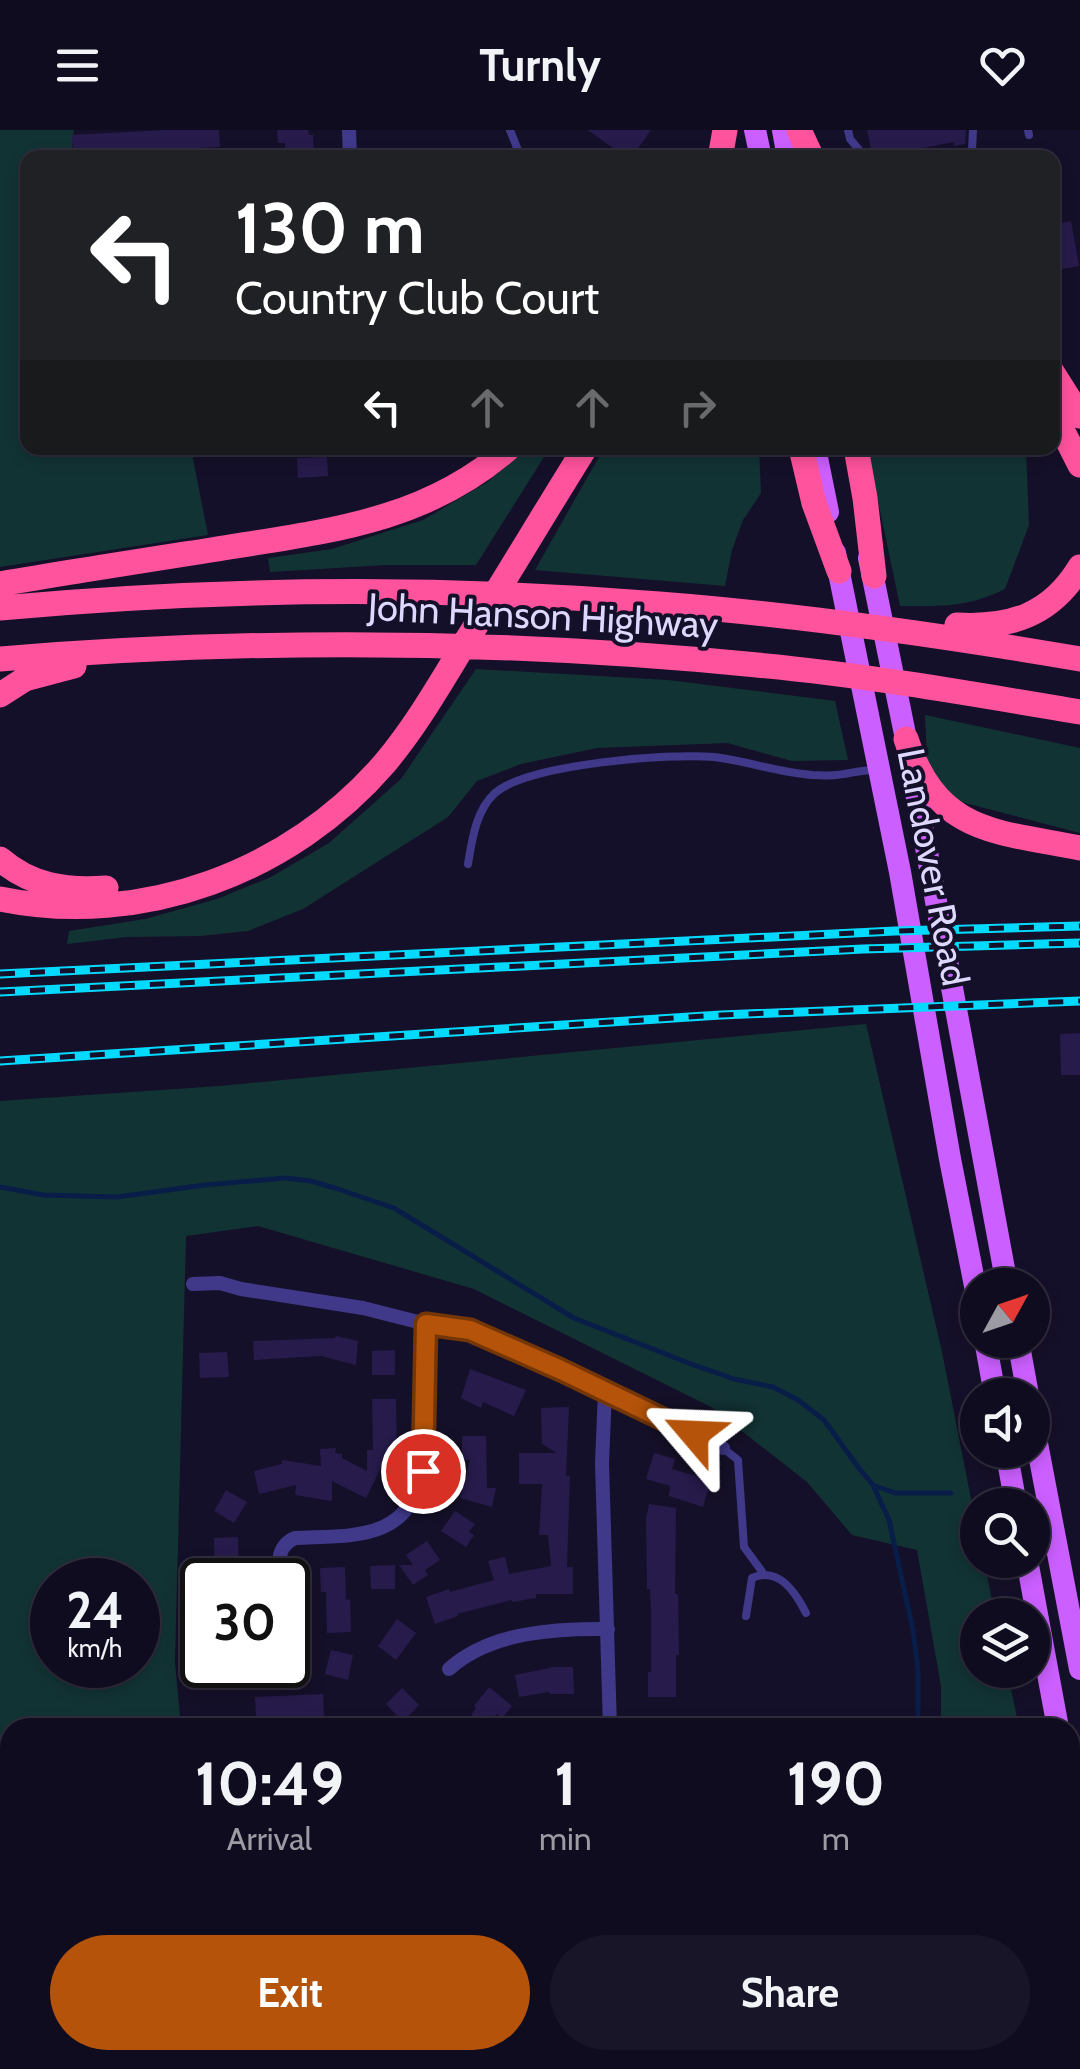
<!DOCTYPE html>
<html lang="en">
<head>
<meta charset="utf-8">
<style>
  body { margin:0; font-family:Cabin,sans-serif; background:#191528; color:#f1f3f6; height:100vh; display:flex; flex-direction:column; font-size:38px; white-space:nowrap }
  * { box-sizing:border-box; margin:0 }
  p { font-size:32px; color:#9c9ba4 }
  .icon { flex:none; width:55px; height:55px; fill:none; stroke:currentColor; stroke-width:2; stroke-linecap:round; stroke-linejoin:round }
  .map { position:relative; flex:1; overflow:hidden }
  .side { position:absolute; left:0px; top:1588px; width:1080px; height:352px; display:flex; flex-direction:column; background:#100c1f; border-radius:30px 30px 0 0; box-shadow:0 5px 15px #0003,0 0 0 2px #302c3d }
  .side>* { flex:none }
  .banner { position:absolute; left:20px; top:20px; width:1040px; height:305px; border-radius:20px; box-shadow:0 5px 15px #0003,0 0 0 2px #302c3d; background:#202124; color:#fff; overflow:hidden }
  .needle { width:65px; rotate:50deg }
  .fabs { position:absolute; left:960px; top:1138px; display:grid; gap:20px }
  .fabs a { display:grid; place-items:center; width:90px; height:90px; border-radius:50%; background:#100c1f; box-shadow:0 5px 15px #0003,0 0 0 2px #302c3d; font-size:50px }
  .speed { position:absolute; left:30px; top:1428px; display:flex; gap:20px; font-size:50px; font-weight:700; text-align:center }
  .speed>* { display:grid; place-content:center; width:130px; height:130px; border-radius:50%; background:#100c1f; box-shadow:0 5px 15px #0003,0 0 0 2px #302c3d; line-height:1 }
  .speed small { font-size:25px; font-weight:400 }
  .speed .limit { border:5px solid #111; border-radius:15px; background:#fff; color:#111 }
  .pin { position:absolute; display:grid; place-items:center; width:85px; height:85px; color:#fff; margin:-42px; border:5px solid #fff; border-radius:50%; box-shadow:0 2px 10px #0007 }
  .me { position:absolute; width:110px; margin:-55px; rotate:296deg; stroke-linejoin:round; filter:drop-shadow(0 0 8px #0008) }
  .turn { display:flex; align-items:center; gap:35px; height:210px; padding:0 50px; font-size:45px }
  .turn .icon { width:130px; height:130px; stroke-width:2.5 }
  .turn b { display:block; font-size:70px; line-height:85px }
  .lanes { display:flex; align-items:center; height:95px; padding:0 50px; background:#0003; justify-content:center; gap:50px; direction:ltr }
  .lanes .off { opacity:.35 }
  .eta { display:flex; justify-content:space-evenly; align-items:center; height:170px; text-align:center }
  .eta b { font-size:60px; font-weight:800; line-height:70px }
  .action { display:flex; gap:20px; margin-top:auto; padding:20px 50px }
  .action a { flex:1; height:115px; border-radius:60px; background:#b45309; color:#fff; font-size:40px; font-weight:800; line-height:115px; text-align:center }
  .action a+a { background:#191528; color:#f1f3f6 }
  header { display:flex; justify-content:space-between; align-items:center; height:130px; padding:0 50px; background:#100c1f; font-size:45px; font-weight:800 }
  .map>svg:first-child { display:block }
  .green { fill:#123334; fill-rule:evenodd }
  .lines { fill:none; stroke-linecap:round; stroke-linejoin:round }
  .stream { stroke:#091d49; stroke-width:5 }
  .building { fill:#271b4b }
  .path { stroke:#2cbfbd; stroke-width:2.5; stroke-dasharray:5 8; stroke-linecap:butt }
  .service { stroke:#40398a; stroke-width:8 }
  .minor { stroke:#40398a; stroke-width:14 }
  .primary { stroke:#cb5fff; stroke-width:22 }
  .motorway { stroke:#ff539d; stroke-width:25 }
  .rail-casing { stroke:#04daff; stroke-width:9 }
  .rail { stroke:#151029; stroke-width:5; stroke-dasharray:15; stroke-linecap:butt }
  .route-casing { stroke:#753606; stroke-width:25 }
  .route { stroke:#b45309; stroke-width:18 }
  .labels { text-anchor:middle; stroke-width:8; stroke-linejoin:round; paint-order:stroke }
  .street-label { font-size:38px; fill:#ded8ff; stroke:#151029 }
</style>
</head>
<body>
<header><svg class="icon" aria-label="menu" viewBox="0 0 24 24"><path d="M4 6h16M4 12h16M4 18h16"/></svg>Turnly<svg class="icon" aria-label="heart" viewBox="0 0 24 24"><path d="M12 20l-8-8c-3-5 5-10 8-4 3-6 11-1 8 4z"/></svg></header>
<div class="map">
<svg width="1080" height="1939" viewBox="0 0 1080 1939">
  <rect width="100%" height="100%" fill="#151029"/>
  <path class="green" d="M0,0H74L71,27L28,28V318H269L192,324L208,405L0,437Z
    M528,318H539L546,324L476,435H386L270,442L268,428L332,419L423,390L486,353Z
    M604,318H759L761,363L743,390L732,420L725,456L535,440Z
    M867,318H1026L1029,395L1005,459C966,478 941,476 900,476Z
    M476,539L668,550L835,571L848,630L792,631L727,613L597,618L521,634L477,651L448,687L303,779L248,801L200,806L127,807L67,814L69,801L145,789L217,769L271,747L329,713L401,649Z
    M925,585L1080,618V703L946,668L927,630Z
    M866,894L942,1222L977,1399L978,1430H984L995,1485H978V1540H1007L1019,1597H941V1556L917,1420L852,1405L807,1352L711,1277L474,1159L258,1096L186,1106L175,1531L181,1597L10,1598V1930H212L213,1939H0V971L220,956ZM52,1450H138V1535H52Z"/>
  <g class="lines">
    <path class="stream" d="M0,1057L43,1065L117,1067L205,1055L285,1048L311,1051L335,1058L394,1078L574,1188L691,1234L734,1249L773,1257L798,1270L824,1290L858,1337L873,1355L895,1363H951
      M874,1357L889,1390L913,1500L918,1540V1598
      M915,1930L916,1939"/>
  </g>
  <path class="building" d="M165,0H219L220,17L73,24L72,5Z
    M277,0H308L309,5H313L314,24L285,25V13H278Z
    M588,0H651L631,28H605L613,18Z
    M867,0H966L965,14L954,16V12L877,27L872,23Z
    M1071,91L1079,136L1057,140L1052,117V95Z
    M327,327L328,346L298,348L297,328Z
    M1080,903V945H1061L1060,904Z
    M336,1206L358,1211L356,1235L321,1226L254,1230L253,1211L335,1208Z
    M395,1220V1245H372V1221Z
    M227,1222L229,1247L200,1248L199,1223Z
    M470,1239L526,1260L514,1286L483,1272L481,1278L461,1268Z
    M372,1269H396L397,1331L384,1332L366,1368L332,1351V1371L295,1365L296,1355L259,1364L254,1341L282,1334V1330L321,1336L320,1319L336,1318L335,1323L342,1324V1328L367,1341V1320H373Z
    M569,1277L566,1346H570L567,1437H573V1464H536V1468L512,1472V1470L457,1484L458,1486L435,1494L426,1467L449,1459L450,1462L494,1450L488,1431L505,1427L509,1444L551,1436L548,1405H539L542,1354H519V1323H557L542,1314L541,1278Z
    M462,1306H486L487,1358H496L492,1377L460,1368L470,1330H462Z
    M654,1323L675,1329L672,1339L711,1350L703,1377L669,1366L670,1356L646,1349Z
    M226,1360L247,1372L234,1393L214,1381Z
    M649,1374L676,1378L675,1464H678L679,1525H676V1567H648V1542H651V1484L650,1459H647L646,1389Z
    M455,1381L475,1394L469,1402L474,1405L466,1417L441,1401Z
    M238,1407L239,1450H215L214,1408Z
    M427,1411L440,1430L425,1440L428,1445L413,1455L399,1435H413L406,1425Z
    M395,1435V1459H371L370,1436Z
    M345,1437L346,1470L350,1469L351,1502L327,1503L326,1462H321L320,1438Z
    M397,1489L416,1503L396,1530L378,1516Z
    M331,1520L353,1525L348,1550L325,1544Z
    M225,1535H243L249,1551L227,1560L224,1551L215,1554L210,1541Z
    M554,1537H573L574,1564H550L549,1562L519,1567L515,1545Z
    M489,1557L512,1576L502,1588L497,1584L485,1596L471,1585L476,1578L474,1576Z
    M402,1558L419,1575L403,1592L386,1574Z
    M323,1564L324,1587H309V1597L290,1598V1594L273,1595L272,1590H256L255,1567Z"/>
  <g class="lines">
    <path class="path" d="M0,1783L10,1784
      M23,1939L24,1930"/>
    <path class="service" d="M510,0L521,28
      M848,0L850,9L866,28
      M1028,0L1029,5
      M966,28L972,20L973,0
      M468,734C472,710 476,680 495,663C529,634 668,623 714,627C748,631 779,643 813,645C820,645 829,646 836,645C849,644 860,640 874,640
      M723,1318L738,1330L744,1417L763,1443
      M746,1486L752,1448C778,1436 795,1461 806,1483
      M0,1711L10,1728
      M1059,1930L1062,1939"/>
    <path class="minor" d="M349,0L350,28
      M193,1154L220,1153L241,1159L363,1178L426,1194L470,1200L561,1240L723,1318
      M605,1261L602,1333L610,1598
      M280,1450C278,1432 277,1416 295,1408C354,1405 408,1412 423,1341L426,1194
      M449,1539C490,1502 556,1498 608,1499
      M348,1930L351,1939
      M628,1930L631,1939
      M397,1939L398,1930
      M801,1939L803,1930"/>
    <path class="primary" d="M755,0L761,28
      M783,0L788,28
      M815,318L828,382
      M835,423L900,742L950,1029L978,1171
      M869,428L906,609L1007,1155
      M985,1210L995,1265
      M1018,1210L1028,1265
      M1032,1287L1080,1539
      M1006,1320L1016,1375
      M1027,1430L1058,1598
      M1070,1658L1080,1711"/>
    <path class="motorway" d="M799,0L812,28
      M720,28L725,0
      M1052,242L1080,286
      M1052,280L1080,335
      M801,318L814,373L839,441
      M856,318L865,368L874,446
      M0,454C70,442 141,431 211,420C320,402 423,394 509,318
      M0,478C219,458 440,456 659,474C800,485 940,505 1080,529
      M957,495C1011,498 1051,485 1080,437
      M0,529C253,508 505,510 757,535C865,545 973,564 1080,582
      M0,565L25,549L74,536
      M906,609C938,704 994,701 1080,718
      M0,729C31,756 66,761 106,758
      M0,769C142,798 291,742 385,633C416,596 440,554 465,513C506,448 545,382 585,318"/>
    <defs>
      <path id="rail" d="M0,844L895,801L1080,796
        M0,862L863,819L1080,813
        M0,931L721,885L1080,871"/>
    </defs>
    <use href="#rail" class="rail-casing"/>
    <use href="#rail" class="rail"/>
  </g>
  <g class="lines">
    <defs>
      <path id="route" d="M423,1341L426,1194L470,1200L561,1240L694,1304"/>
    </defs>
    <use href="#route" class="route-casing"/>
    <use href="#route" class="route"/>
  </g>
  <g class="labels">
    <g class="street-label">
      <text transform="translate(543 486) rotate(3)" y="13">John Hanson Highway</text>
      <text transform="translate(933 737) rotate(79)" y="13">Landover Road</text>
    </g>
  </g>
</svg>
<div class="fabs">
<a><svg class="needle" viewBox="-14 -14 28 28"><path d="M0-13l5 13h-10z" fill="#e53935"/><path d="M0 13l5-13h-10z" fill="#9c9ba4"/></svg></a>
<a><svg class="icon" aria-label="sound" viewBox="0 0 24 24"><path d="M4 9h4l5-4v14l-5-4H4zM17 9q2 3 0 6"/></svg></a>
<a><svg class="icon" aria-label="search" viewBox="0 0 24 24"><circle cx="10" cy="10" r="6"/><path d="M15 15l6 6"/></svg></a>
<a><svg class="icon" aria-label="layers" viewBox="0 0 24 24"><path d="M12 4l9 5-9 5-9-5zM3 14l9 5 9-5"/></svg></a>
</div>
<div class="speed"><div>24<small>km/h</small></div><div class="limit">30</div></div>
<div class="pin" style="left:423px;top:1341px;background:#d93025"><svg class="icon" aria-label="arrive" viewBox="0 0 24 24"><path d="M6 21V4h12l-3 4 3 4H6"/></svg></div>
<svg class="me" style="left:694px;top:1304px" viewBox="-20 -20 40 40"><path d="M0-17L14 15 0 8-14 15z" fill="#b45309" stroke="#fff" stroke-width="4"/></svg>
<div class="banner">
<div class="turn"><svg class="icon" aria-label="left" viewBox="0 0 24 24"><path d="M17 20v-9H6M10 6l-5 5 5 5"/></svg><div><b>130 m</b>Country Club Court</div></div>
<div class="lanes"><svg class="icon" aria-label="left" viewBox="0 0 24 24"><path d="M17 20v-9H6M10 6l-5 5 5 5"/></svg><svg class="icon off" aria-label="ahead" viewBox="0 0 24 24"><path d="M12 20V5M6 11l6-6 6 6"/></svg><svg class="icon off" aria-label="ahead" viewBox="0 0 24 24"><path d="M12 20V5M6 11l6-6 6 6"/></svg><svg class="icon off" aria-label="right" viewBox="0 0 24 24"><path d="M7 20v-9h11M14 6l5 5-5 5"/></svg></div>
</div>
<section class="side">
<div class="eta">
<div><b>10:49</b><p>Arrival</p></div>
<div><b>1</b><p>min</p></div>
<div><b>190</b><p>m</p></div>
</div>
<div class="action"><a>Exit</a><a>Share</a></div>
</section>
</div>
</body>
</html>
